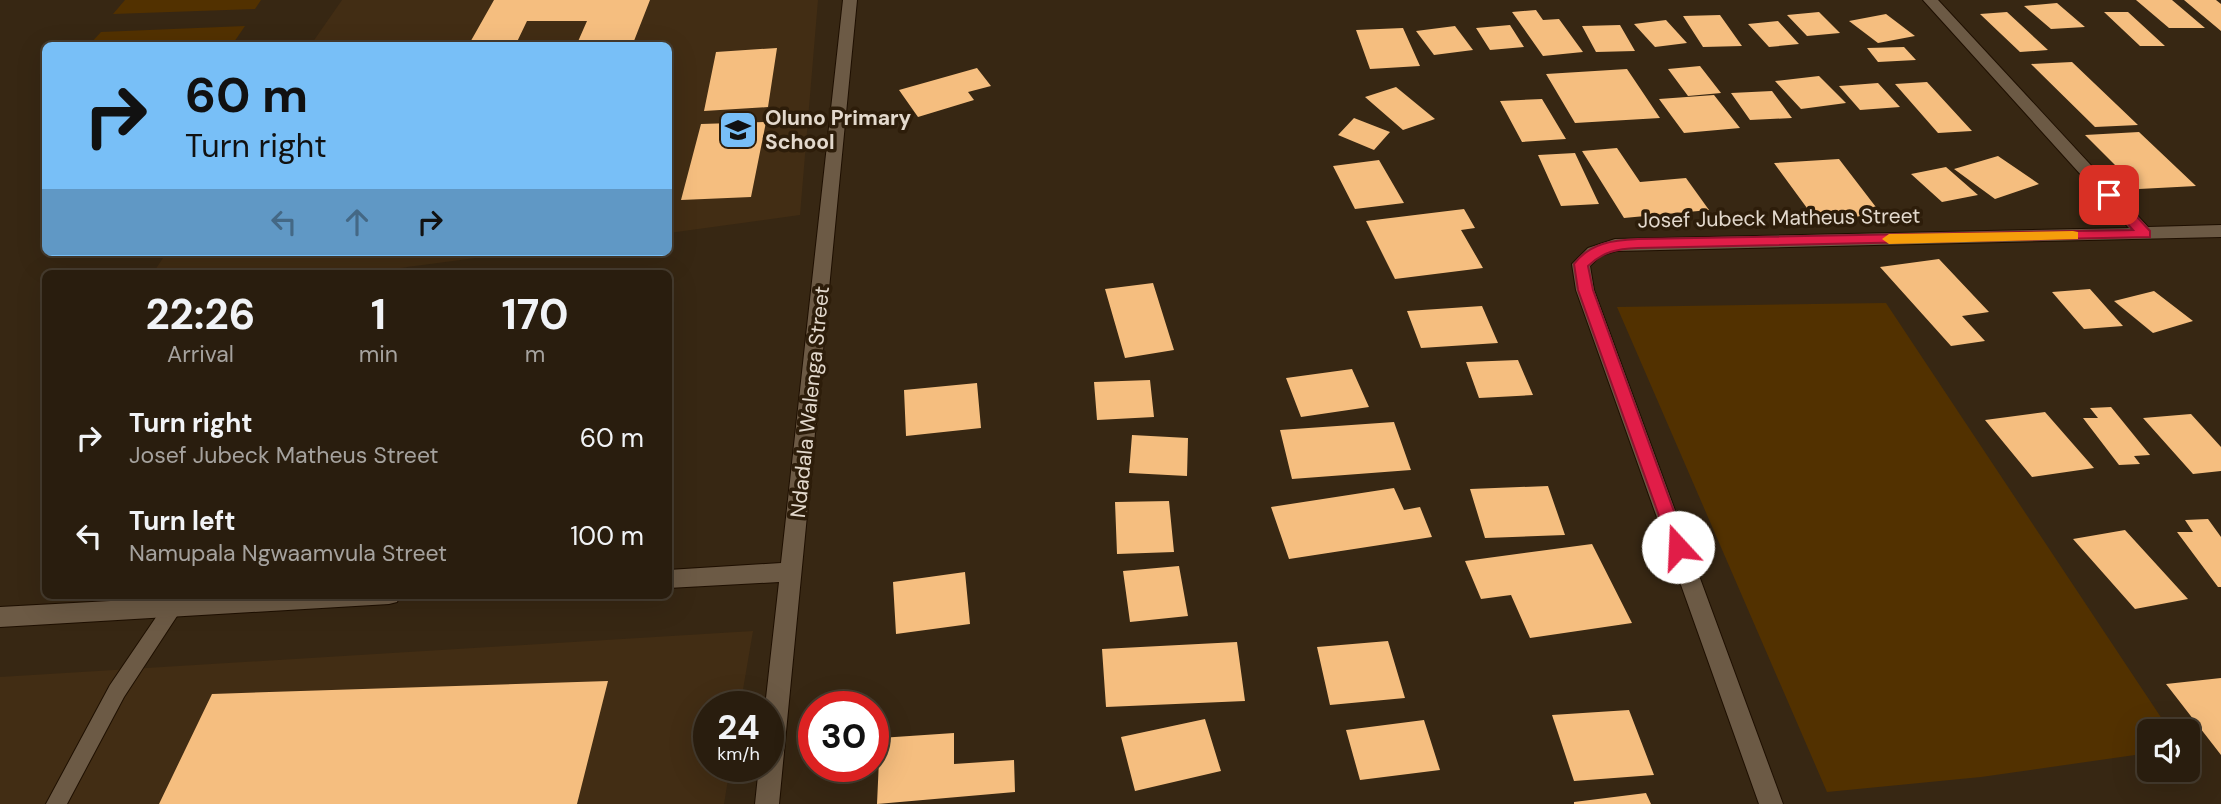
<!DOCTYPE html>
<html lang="en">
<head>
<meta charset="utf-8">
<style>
  body { margin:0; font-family:"DM Sans",sans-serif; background:#352a1c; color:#f1f3f6; height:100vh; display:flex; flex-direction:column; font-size:26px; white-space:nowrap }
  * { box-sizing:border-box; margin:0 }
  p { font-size:23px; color:#a5a29e }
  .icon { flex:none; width:38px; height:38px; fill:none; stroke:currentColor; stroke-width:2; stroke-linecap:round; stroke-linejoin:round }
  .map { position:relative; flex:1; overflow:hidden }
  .sheet { position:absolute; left:42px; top:270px; width:630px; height:329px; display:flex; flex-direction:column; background:#291d0e; border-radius:10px; box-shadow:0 7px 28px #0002,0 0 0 2px #453b2e }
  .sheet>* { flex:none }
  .top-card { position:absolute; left:42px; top:42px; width:630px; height:214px; border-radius:10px; box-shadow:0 7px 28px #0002,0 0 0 2px #453b2e; background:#78bff7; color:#111; overflow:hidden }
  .fabs { position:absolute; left:2137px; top:719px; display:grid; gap:14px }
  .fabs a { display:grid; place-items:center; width:63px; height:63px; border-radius:10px; background:#291d0e; box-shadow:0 7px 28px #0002,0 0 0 2px #453b2e; font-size:35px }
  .speed { position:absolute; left:693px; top:691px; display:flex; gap:14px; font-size:35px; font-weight:700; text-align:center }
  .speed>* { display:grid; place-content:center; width:91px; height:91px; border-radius:50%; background:#291d0e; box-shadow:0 7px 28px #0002,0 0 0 2px #453b2e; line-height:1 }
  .speed small { font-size:18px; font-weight:400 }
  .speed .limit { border:10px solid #d22; background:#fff; color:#111 }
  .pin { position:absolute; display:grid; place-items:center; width:60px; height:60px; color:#fff; margin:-30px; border-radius:14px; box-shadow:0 4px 10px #0006 }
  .me { position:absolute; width:77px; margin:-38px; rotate:340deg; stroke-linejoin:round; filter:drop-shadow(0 0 5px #0008) }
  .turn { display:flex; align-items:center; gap:24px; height:147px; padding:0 28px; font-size:32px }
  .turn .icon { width:91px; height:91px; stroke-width:2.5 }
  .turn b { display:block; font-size:49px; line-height:60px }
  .lanes { display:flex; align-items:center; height:66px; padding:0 28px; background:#0003; justify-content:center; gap:35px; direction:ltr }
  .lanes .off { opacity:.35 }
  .eta { display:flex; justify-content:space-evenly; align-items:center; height:119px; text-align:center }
  .eta b { font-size:42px; font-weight:700; line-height:49px }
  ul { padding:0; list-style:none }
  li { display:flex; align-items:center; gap:21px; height:98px; padding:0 28px }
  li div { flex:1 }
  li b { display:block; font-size:26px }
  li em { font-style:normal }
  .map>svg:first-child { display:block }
  .built { fill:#422d14 }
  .green { fill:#523100 }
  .building { fill:#f5be7f }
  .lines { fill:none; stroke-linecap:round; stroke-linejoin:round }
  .service-casing { stroke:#1e0f00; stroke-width:2 }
  .minor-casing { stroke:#1e0f00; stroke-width:2 }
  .service { fill:#6c5a45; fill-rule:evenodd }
  .minor { fill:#6c5a45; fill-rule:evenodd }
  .route { fill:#e11d48; stroke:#92132f; stroke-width:2 }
  .slow { fill:#f59e0b }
  .labels { text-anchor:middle; stroke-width:7; stroke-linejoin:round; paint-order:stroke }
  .poi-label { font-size:21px; font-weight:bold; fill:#e3d9cd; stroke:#2d1d0a; text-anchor:start }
  .street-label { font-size:21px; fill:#e3d9cd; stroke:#2d1d0a }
</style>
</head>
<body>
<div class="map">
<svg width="2221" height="804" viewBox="0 0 2221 804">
  <rect width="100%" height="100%" fill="#372713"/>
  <path class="built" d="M342,0H818L800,215L669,233L668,46H310Z
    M167,252H521L362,273H153Z
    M753,631L740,707H709V766L730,767L724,804H0V677Z"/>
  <path class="green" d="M125,0H261L255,9L113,14Z
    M245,26L232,45H89L101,32Z
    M1886,303L2170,731L2149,732V753L1981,777L1827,792L1617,307Z"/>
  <path class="building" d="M494,0H650L632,46H576L587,21H527L515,46H468Z
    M2136,0H2172L2205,28H2169Z
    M2184,0H2216L2221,4V31Z
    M2057,3L2085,27L2051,29L2024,6Z
    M1536,10L1543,20L1559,19L1583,52L1543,56L1512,12Z
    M1819,12L1840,33L1807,36L1787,15Z
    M2007,12L2048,50L2020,52L1980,14Z
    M2104,12H2128L2165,46H2140Z
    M1886,14L1915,36L1878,43L1849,21Z
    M1720,15L1742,46L1703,47L1683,16Z
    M1666,20L1687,43L1655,47L1634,24Z
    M1778,21L1799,44L1769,47L1748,24Z
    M1510,25L1524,47L1490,50L1476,28Z
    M1620,25L1635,51L1596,52L1582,26Z
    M1455,26L1473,50L1434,55L1416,31Z
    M1403,28L1420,66L1370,69L1356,30Z
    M1904,47L1916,60L1878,62L1867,48Z
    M777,48L768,107L704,111L716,52Z
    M2072,62L2138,125L2095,127L2031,64Z
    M1700,66L1721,93L1688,96L1668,69Z
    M977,68L991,86L968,92L974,100L918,117L899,90Z
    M1627,69L1660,118L1575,123L1546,74Z
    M1819,76L1846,103L1801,109L1775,81Z
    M1927,82L1972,131L1938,133L1895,84Z
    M1878,83L1900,107L1860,110L1839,86Z
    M1396,87L1435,119L1403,130L1365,97Z
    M1772,91L1792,118L1750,120L1731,93Z
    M1714,95L1740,128L1684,133L1659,99Z
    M1542,99L1566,139L1522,142L1500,101Z
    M1354,118L1390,132L1374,150L1338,135Z
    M766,122L751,197L681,200L701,124Z
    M2139,132L2196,186L2139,189L2085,135Z
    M1617,148L1640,182L1686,178L1709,210L1624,218L1582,151Z
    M1575,153L1599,204L1561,206L1538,155Z
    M1998,156L2039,184L1995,199L1954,169Z
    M1839,159L1882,215L1815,219L1774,163Z
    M1379,160L1404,203L1355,209L1333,166Z
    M1946,167L1978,195L1942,202L1911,174Z
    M1464,209L1475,228L1461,230L1483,268L1395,279L1366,221Z
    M1939,259L1989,312L1962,316L1985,341L1951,346L1880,267Z
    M1153,283L1174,350L1125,358L1105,289Z
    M2090,289L2123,326L2084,329L2052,292Z
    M2154,291L2193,321L2153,333L2114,301Z
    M1482,306L1498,343L1421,348L1407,311Z
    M1518,360L1533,395L1479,398L1466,362Z
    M1352,369L1369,407L1301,417L1286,378Z
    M1150,380L1154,417L1097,420L1094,382Z
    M977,383L981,428L906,436L904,390Z
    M2111,407L2150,455L2134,456L2140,464L2119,465L2083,418H2098L2090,408Z
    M2045,412L2094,468L2032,477L1985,420Z
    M2191,414L2221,447V471L2193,474L2143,418Z
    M1394,422L1411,470L1292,479L1280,430Z
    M1132,435L1188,438L1187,476L1129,473Z
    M1548,486L1565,535L1485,538L1470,489Z
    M1394,488L1404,510L1420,507L1432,537L1289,559L1271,507Z
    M1169,501L1174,552L1117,554L1115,502Z
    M2208,519L2221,537V587H2218L2177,532H2193L2185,520Z
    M2125,530L2188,599L2135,609L2073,539Z
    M1592,544L1632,623L1530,638L1511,595L1481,599L1465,561Z
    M1179,566L1188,616L1130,622L1123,571Z
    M965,572L970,624L896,634L893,582Z
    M1388,641L1405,698L1330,705L1317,647Z
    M1237,642L1245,701L1106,707L1102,649Z
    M2221,678V755L2166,684Z
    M608,681L577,804H159L212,694Z
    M1629,710L1654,775L1574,781L1552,715Z
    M1205,719L1221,771L1135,791L1121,737Z
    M1424,720L1440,770L1360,780L1346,730Z
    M954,733V764L1014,760L1015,792L877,804L880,738Z
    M1646,793L1651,804H1574V802Z"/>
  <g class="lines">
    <defs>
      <path id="service" d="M173,599L179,601L182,607L179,613L124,697L67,804H46L110,685L167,601Z"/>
      <path id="minor" d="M843,0H857L779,804H755L759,766H768V707H765L779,582L668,588V570L781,563Z
        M1923,0H1938L2148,227L2221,225V237L1616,251L1600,256L1590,266L1594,290L1783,804H1759L1576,290L1572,264L1588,248L1615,239L2129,228Z
        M221,595H400L397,602L389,604L0,627V607Z"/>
    </defs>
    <use href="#service" class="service-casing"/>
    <use href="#minor" class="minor-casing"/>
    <use href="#service" class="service"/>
    <use href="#minor" class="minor"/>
  </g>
  <path class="route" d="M2109,191L2114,192L2150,231V237L1638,248C1617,249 1604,251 1588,266L1593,290L1687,547L1684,552L1678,554L1672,552L1578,290L1574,264C1590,243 1613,240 1638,239L2133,230L2102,195Z"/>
  <path class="slow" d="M2073,231L2078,232V239L1889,244L1882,239L1889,234Z"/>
  <defs>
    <symbol id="school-square" viewBox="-11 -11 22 22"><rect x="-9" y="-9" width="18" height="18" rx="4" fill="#78bff7" stroke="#2d1d0a"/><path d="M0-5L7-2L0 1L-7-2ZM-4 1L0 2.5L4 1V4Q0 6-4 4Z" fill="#111"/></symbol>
  </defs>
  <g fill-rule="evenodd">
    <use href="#school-square" x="716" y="108" width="44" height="44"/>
  </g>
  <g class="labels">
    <g class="poi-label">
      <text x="765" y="125">Oluno Primary<tspan x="765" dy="24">School</tspan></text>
    </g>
    <g class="street-label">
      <text transform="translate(1779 218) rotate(-1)" y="7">Josef Jubeck Matheus Street</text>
      <text transform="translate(810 402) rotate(-84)" y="7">Ndadala Walenga Street</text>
    </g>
  </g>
</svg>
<div class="fabs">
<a><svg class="icon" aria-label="sound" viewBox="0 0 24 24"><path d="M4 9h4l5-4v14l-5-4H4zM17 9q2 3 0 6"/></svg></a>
</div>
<div class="speed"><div>24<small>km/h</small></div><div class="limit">30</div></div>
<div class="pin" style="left:2109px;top:195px;background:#d93025"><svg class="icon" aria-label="arrive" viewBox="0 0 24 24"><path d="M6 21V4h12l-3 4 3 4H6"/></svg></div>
<svg class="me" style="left:1678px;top:547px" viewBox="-20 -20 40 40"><circle r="19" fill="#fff"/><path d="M0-13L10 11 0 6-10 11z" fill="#e11d48"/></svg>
<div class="top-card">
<div class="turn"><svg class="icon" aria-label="right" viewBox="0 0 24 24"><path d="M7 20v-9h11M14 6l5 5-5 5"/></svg><div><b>60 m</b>Turn right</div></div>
<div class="lanes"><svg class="icon off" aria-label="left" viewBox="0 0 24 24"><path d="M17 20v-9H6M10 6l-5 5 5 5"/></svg><svg class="icon off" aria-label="ahead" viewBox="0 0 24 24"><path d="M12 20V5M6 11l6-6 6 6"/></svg><svg class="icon" aria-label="right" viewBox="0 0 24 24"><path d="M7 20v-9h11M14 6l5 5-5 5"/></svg></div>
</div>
<section class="sheet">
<div class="eta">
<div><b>22:26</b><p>Arrival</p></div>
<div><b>1</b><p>min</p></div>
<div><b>170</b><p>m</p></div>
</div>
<ul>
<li><svg class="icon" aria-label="right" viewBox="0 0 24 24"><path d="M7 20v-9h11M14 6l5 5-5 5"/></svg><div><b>Turn right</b><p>Josef Jubeck Matheus Street</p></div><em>60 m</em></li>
<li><svg class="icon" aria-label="left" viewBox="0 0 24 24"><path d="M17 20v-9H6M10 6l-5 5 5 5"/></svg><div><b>Turn left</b><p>Namupala Ngwaamvula Street</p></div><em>100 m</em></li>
</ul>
</section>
</div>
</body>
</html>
